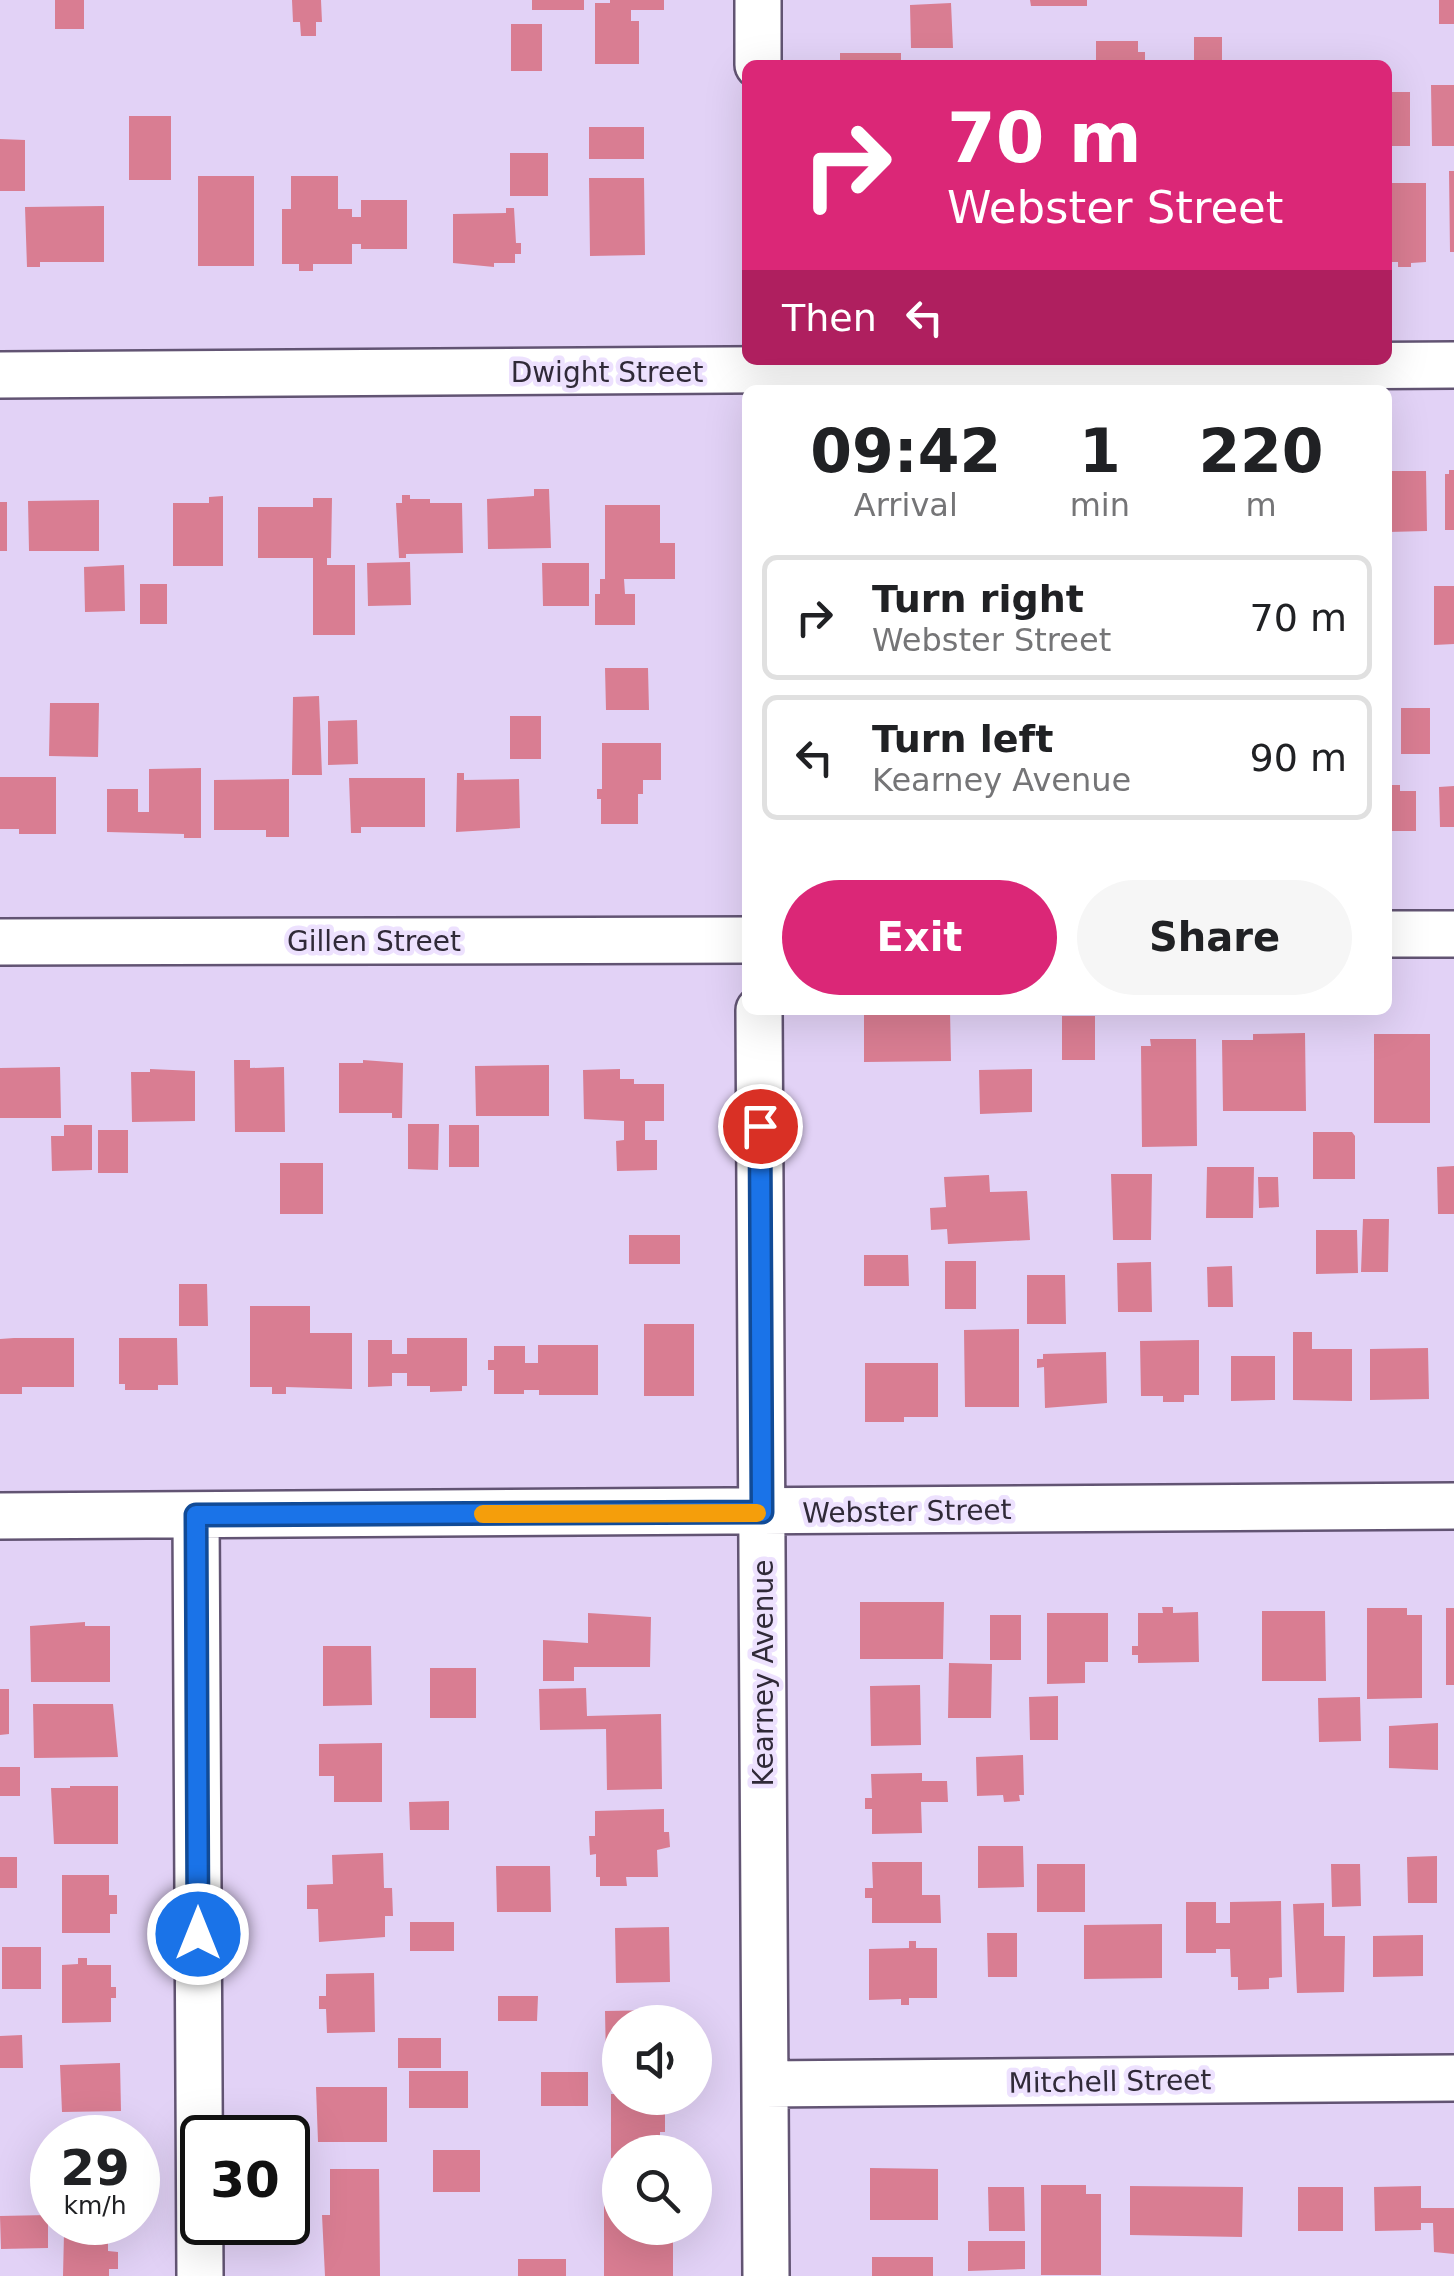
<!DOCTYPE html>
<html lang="en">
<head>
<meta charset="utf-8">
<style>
  body { margin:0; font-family:"DejaVu Sans",sans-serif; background:#f6f6f6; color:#202124; height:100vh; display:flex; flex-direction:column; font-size:38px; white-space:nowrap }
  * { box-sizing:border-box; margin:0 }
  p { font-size:32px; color:#757577 }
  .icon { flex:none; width:55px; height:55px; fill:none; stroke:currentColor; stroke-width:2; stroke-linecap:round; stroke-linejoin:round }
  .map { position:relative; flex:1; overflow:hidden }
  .side { position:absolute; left:742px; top:385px; width:650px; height:630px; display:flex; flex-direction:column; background:#fff; border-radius:15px; box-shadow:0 10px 40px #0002 }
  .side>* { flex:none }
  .guide { position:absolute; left:742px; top:60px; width:650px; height:305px; border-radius:15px; box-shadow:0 10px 40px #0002; background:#db2777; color:#fff; overflow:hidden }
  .fabs { position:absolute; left:602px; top:2005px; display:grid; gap:20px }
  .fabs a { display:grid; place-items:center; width:110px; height:110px; border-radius:50%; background:#fff; box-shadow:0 10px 40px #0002; font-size:50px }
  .speed { position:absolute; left:30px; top:2115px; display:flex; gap:20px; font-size:50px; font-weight:700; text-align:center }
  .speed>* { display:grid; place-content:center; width:130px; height:130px; border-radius:50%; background:#fff; box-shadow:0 10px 40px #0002; line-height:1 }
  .speed small { font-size:25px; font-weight:400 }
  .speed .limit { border:5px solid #111; border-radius:15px; background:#fff; color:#111 }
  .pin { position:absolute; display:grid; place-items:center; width:85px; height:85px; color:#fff; margin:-42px; border:5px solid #fff; border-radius:50%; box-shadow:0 2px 10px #0007 }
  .me { position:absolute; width:110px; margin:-55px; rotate:0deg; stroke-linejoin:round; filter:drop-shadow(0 0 8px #0008) }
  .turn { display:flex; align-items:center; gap:35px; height:210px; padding:0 40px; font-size:45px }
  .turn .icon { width:130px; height:130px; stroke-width:2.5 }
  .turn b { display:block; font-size:70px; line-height:85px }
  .then { display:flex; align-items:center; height:95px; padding:0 40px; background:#0003; gap:20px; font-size:38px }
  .eta { display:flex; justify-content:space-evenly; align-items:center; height:170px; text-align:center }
  .eta b { font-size:60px; font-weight:800; line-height:70px }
  .action { display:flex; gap:20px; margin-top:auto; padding:20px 40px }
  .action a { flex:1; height:115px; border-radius:60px; background:#db2777; color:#fff; font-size:40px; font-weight:800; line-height:115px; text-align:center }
  .action a+a { background:#f6f6f6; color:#202124 }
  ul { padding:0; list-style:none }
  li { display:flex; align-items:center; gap:30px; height:125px; margin:0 20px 15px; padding:0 20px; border:5px solid #e0e0e0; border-radius:15px }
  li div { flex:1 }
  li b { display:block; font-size:38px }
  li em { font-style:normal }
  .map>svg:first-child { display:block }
  .building { fill:#d97d92 }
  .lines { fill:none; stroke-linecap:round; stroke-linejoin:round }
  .street-casing { stroke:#625473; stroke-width:50 }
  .street { stroke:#fff; stroke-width:45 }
  .route-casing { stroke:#114b97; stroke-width:25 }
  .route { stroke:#1a73e8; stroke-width:18 }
  .slow { stroke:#f59e0b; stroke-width:18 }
  .labels { text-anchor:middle; stroke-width:9; stroke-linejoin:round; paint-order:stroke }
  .street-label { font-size:28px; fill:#302a38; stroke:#ede1fe }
</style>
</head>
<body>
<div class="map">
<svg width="1454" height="2276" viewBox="0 0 1454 2276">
  <rect width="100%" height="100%" fill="#e2d2f6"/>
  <path class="building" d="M55,0H84V29H55Z
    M292,0H321L322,22H316V36H301L300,22H293Z
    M532,0H584V10H532Z
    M610,0H664V10H631V21H639V64H595V3H610Z
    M1030,0H1087V6H1031Z
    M1439,0H1454V24H1439Z
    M951,3L953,48H911L910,5Z
    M511,24H542V71H511Z
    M1194,37H1222V65H1194Z
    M1096,41H1138V52H1145V65H1096Z
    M840,53H901V65H840Z
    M1431,85H1454V146H1432Z
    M1388,92H1410V146H1388Z
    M129,116H171V180H129Z
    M589,127H644V159H589Z
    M0,139L25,140V191H0Z
    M510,153H548V196H510Z
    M1449,171H1454V252H1450Z
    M198,176H254V266H198Z
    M291,176H338V209H352V217H361V200H407V249H361V244H352V264H313V271H299V264H282V209H291Z
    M589,178H644L645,255L590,256Z
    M1388,183H1426V262L1411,263V267H1398V262H1388Z
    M104,206V262H40V267H27L25,207Z
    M506,208H514L516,243H521V254H515V263H494V267L453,263V214L506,213Z
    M1449,470H1454V530H1445V474H1449Z
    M1388,471H1426L1427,531L1388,532Z
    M534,489H549L551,548L488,549L487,499L534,496Z
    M402,495H410V499H430V503H462L463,553L406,554V558H399L396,503H402Z
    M223,496V566H173V503H209V497Z
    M313,498H332L331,558H327V565H355V635H313V558H258V507H313Z
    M99,500V551H29L28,501Z
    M0,502H7V551H0Z
    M605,505H660V543H675V579H624L625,594H635V625H595V594H600V579H605Z
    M410,562L411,605L368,606L367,563Z
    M542,563H589V606H543Z
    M124,565L125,611L85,612L84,567Z
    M140,584H167V624H140Z
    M1434,586H1454V644L1434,645Z
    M605,668H648L649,710H606Z
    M319,696L322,775H292L293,697Z
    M50,703H99L98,757L49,756Z
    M1401,708H1430V754H1401Z
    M510,716H541V759H510Z
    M357,720L358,764L328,765V721Z
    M602,743H661V780H643V794H638V824H601V799H597V789H602Z
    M201,768V838H184V834L107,832V789H138V812H149V769Z
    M457,773H464V780L519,779L520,828L456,832Z
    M0,777H56V834H19V829H0Z
    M349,778H425V827H361V833H351Z
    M289,779V837H266V830H214V780Z
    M1390,785H1400V791H1416V831H1388Z
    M1454,786V827H1440L1439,787Z
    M864,1010H950L951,1061L864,1062Z
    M1062,1016H1095V1060H1062Z
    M1305,1033L1306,1111H1223L1222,1040H1253V1034Z
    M1374,1034H1430V1123H1374Z
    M1150,1039H1196L1197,1146L1142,1147L1141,1046H1151Z
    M234,1060H250V1068L284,1067L285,1132H235Z
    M363,1060L403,1063L402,1118H392V1113H339V1063H363Z
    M549,1065V1116H476L475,1066Z
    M60,1067L61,1118H0V1068Z
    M150,1069L195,1071V1121L132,1122L131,1072H150Z
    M620,1069V1079H634V1084H664V1121H645V1140H657V1170L617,1171L616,1141L624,1140V1121L584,1119L583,1070Z
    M1032,1069V1112L980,1114L979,1070Z
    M408,1124H439L438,1170L408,1169Z
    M64,1125H92V1170L52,1171L51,1136H64Z
    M449,1125H479V1167H449Z
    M98,1130H128V1173H98Z
    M1313,1132H1352L1355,1136V1179H1313Z
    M280,1163H323V1214H280Z
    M1454,1166V1214H1438L1437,1167Z
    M1207,1167H1254L1253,1218H1206Z
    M1111,1174H1152L1151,1240H1113Z
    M989,1175L990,1192L1027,1191L1030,1240L948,1244L947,1229L931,1230L930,1208L946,1207L944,1177Z
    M1258,1177H1278L1279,1207L1259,1208Z
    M1363,1219H1389L1388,1272H1361Z
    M1316,1230H1357L1358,1273L1316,1274Z
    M629,1235H680V1264H629Z
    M864,1255H908L909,1286H864Z
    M945,1261H976V1309H945Z
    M1151,1262L1152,1312H1118L1117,1263Z
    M1232,1266L1233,1307H1208L1207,1267Z
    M1027,1275H1065L1066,1324H1027Z
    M179,1284H207L208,1326H179Z
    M250,1306H310V1333H352V1389L286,1387V1394H272V1387H250Z
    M644,1324H694V1396H644Z
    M1019,1329V1407H965L964,1330Z
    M1293,1332H1312V1349H1352V1401L1293,1400Z
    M14,1338H74V1387H22V1394H0V1339Z
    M119,1338H177L178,1385H158V1390H125V1384H119Z
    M407,1338H467V1386H462V1391L430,1392V1386H407V1373H392V1386L368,1387V1340H392V1354H407Z
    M1199,1340V1395H1184V1402H1163V1396H1141L1140,1341Z
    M538,1345H598V1395H539V1390H524V1394H494V1370H488V1360H494V1346H525V1363H538Z
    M1428,1348L1429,1399L1370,1400V1349Z
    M1106,1352L1107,1403L1045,1408L1044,1367L1037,1368V1359H1043V1354Z
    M1231,1356H1275V1400L1231,1401Z
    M865,1363H938V1417H904V1422H865Z
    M860,1602H944L943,1659H860Z
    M1162,1607H1173V1613L1198,1612L1199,1662L1138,1663V1655H1132V1646H1138V1613H1163Z
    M1367,1608H1407V1615H1422V1698L1367,1699Z
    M1446,1608H1454V1685H1446Z
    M1262,1611H1325L1326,1681H1262Z
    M588,1613L651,1617L650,1667H574V1681H543V1640L588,1643Z
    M1047,1613H1108V1662H1085V1683L1047,1684Z
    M990,1615H1021V1660H990Z
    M85,1622V1626H110V1682H31L30,1626Z
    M323,1646H371L372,1705L323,1706Z
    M949,1663L992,1664L991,1718H948Z
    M430,1668H476V1718H430Z
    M920,1685L921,1745L871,1746L870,1686Z
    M586,1688L587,1716L661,1714L662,1789L607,1790L606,1729L540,1730L539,1689Z
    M0,1689H9V1734L0,1735Z
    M1058,1696V1740H1030L1029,1697Z
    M1360,1697L1361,1741L1319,1742L1318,1698Z
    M33,1704H113L118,1757L34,1758Z
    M1438,1723V1770L1389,1768V1726Z
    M382,1743V1802H334V1776H319V1744Z
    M1023,1755L1024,1795H1019L1020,1801L1004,1802L1003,1795L977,1796L976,1757Z
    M0,1767H20V1796H0Z
    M922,1773V1781H947L948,1802H921L922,1833L872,1834V1809H865V1798H872L871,1774Z
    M70,1786H118V1844H54L51,1788H70Z
    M449,1801V1830H410L409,1802Z
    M664,1809V1832H669L670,1847L657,1850L658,1877H626L627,1886H600V1877H596V1854L590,1855L589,1836H595V1811Z
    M978,1846H1023L1024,1887L978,1888Z
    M383,1853L384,1888H392L393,1916H385V1937L319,1942L318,1909H307V1885L333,1884L332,1855Z
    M1437,1856V1903H1408L1407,1857Z
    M0,1857H17V1888H0Z
    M872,1862H922V1895H940L941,1923H872V1898H865V1888H873Z
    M1037,1864H1085V1912H1037Z
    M1331,1864H1360L1361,1906L1332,1907Z
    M496,1866H550L551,1912H497Z
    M62,1875H109V1895H117V1914H110V1933H62Z
    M1281,1901L1282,1977L1269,1978V1989L1238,1990V1977H1231L1230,1949H1216V1953H1186V1902H1216V1923H1230V1902Z
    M1324,1903V1936H1345L1344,1992L1297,1993L1293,1904Z
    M410,1922H454V1951H410Z
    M1162,1924V1978L1084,1979V1925Z
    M669,1927L670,1982L616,1983L615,1928Z
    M987,1933H1017V1977H988Z
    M1423,1935V1976L1373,1977V1936Z
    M909,1941H916V1948H937V1998H909V2005H901V1999L869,2000V1949L909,1948Z
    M2,1947H41V1989H2Z
    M78,1958H87V1965H111V1987H116V1998H111V2022L62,2023V1965L78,1964Z
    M374,1973L375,2032L327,2033L326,2009H319V1996H326V1974Z
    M498,1996H538L537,2021H498Z
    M665,2010V2022H620V2061H606L605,2011Z
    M22,2035L23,2068H0V2036Z
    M398,2038H441V2068H398Z
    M120,2063L121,2111L62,2112L60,2065Z
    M409,2071H468V2108H409Z
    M541,2072H588V2106H541Z
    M316,2087H387V2142H318Z
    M611,2094H620V2098H665V2132H660V2152H620V2158H611Z
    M433,2150H480V2192H433Z
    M870,2168L938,2169V2220H870Z
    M330,2169H379L380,2276H325L322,2215H330Z
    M1041,2185H1086V2194H1101V2275H1041Z
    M1130,2186L1243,2187L1242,2237L1130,2235Z
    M1421,2186V2208H1454V2254L1434,2252L1433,2223H1421V2230L1375,2231L1374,2187Z
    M988,2187H1024L1025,2231H989Z
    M1298,2187H1343V2231H1298Z
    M604,2193H620V2228H664V2236H673V2276H604Z
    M48,2215V2248L1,2249L0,2216Z
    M64,2233L108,2234V2251L118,2252V2269H109V2276H63Z
    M968,2241H1025V2269L968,2271Z
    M872,2257H933V2276H872Z
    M518,2259H566V2276H518Z"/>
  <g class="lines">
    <defs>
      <path id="street" d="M758,65V0
        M0,375L1454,365
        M1388,934H1454
        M0,942L748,940
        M759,1010L766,2276
        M196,1515L200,2276
        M0,1516L1454,1506
        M765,2084L1454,2078"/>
    </defs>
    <use href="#street" class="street-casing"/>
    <use href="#street" class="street"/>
  </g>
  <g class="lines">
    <defs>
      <path id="route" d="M198,1934L196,1515L762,1512L760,1126"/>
    </defs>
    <use href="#route" class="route-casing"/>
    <use href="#route" class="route"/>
    <path class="slow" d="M483,1514L757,1513"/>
  </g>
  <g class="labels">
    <g class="street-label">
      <text x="607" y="382">Dwight Street</text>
      <text x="374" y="951">Gillen Street</text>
      <text transform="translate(907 1511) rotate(-1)" y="10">Webster Street</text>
      <text transform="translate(763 1673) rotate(-90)" y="10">Kearney Avenue</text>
      <text transform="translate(1110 2081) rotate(-1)" y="10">Mitchell Street</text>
    </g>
  </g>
</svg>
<div class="fabs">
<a><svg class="icon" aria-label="sound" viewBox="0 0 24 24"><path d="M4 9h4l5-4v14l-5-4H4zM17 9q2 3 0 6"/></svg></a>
<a><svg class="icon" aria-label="search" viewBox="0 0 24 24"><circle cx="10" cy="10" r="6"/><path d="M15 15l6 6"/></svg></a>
</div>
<div class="speed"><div>29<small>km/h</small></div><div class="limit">30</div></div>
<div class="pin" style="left:760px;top:1126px;background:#d93025"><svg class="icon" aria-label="arrive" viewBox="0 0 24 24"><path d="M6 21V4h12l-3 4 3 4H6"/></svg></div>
<svg class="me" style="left:198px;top:1934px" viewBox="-20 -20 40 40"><circle r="17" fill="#1a73e8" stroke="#fff" stroke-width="3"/><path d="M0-11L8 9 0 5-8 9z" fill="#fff"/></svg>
<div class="guide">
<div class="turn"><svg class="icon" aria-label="right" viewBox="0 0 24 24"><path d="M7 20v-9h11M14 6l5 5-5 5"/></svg><div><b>70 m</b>Webster Street</div></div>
<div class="then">Then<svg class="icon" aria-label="left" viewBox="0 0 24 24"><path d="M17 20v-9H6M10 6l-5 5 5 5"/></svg></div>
</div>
<section class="side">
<div class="eta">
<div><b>09:42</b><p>Arrival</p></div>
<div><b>1</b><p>min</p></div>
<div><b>220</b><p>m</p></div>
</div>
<ul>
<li><svg class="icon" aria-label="right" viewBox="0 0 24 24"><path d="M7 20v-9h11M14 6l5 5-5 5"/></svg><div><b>Turn right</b><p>Webster Street</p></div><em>70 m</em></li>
<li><svg class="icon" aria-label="left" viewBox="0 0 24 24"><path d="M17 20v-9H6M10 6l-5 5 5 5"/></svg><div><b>Turn left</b><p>Kearney Avenue</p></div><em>90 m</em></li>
</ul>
<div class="action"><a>Exit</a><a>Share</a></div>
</section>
</div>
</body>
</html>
